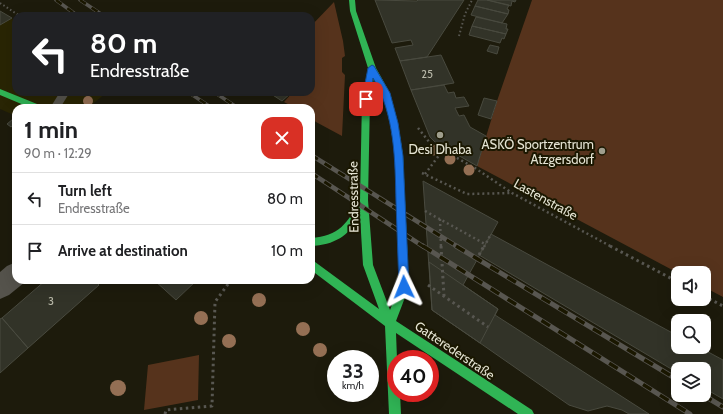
<!DOCTYPE html>
<html lang="en">
<head>
<meta charset="utf-8">
<style>
  body { margin:0; font-family:Cabin,sans-serif; background:#f2f2f2; color:#202124; height:100vh; display:flex; flex-direction:column; font-size:15px; white-space:nowrap }
  * { box-sizing:border-box; margin:0 }
  p { font-size:13px; color:#757577 }
  .icon { flex:none; width:22px; height:22px; fill:none; stroke:currentColor; stroke-width:2; stroke-linecap:round; stroke-linejoin:round }
  .map { position:relative; flex:1; overflow:hidden }
  .panel { position:absolute; left:12px; top:104px; width:303px; height:180px; display:flex; flex-direction:column; background:#fff; border-radius:12px; box-shadow:0 4px 16px #0002 }
  .panel>* { flex:none }
  .top-card { position:absolute; left:12px; top:12px; width:303px; height:84px; border-radius:12px; box-shadow:0 4px 16px #0002; background:#202124; color:#fff; overflow:hidden }
  .tools { position:absolute; left:671px; top:266px; display:grid; gap:8px }
  .tools a { display:grid; place-items:center; width:40px; height:40px; border-radius:8px; background:#fff; box-shadow:0 4px 16px #0002; font-size:20px }
  .speed { position:absolute; left:327px; top:350px; display:flex; gap:8px; font-size:20px; font-weight:700; text-align:center }
  .speed>* { display:grid; place-content:center; width:52px; height:52px; border-radius:50%; background:#fff; box-shadow:0 4px 16px #0002; line-height:1 }
  .speed small { font-size:10px; font-weight:400 }
  .speed .limit { border:6px solid #d22; background:#fff; color:#111 }
  .pin { position:absolute; display:grid; place-items:center; width:34px; height:34px; color:#fff; margin:-17px; border-radius:8px; box-shadow:0 2px 6px #0006 }
  .me { position:absolute; width:44px; margin:-22px; rotate:358deg; stroke-linejoin:round; filter:drop-shadow(0 0 3px #0008) }
  .turn { display:flex; align-items:center; gap:14px; height:84px; padding:0 12px; font-size:18px }
  .turn .icon { width:52px; height:52px; stroke-width:2.5 }
  .turn b { display:block; font-size:28px; line-height:34px }
  .round { display:grid; place-items:center; flex:none; width:42px; height:42px; border-radius:12px; background:#f2f2f2 }
  .overview { display:flex; align-items:center; justify-content:space-between; height:68px; padding:0 12px }
  h1 { font-size:24px; font-weight:800; line-height:30px }
  ul { padding:0; list-style:none }
  li { display:flex; align-items:center; gap:12px; height:52px; padding:0 12px; border-top:1px solid #e0e0e0 }
  li div { flex:1 }
  li b { display:block; font-size:15px }
  li em { font-style:normal }
  .map>svg:first-child { display:block }
  .built { fill:#292504 }
  .green { fill:#56331c }
  .building { fill:#323328; stroke:#494a3f }
  .lines { fill:none; stroke-linecap:round; stroke-linejoin:round }
  .path-far2 { stroke:#585751; stroke-width:2; stroke-dasharray:1.5 2.5; stroke-linecap:butt }
  .path-far1 { stroke:#585751; stroke-width:2.5; stroke-dasharray:2 3; stroke-linecap:butt }
  .path { stroke:#585751; stroke-width:3; stroke-dasharray:2.5 3.5; stroke-linecap:butt }
  .lane { fill:#55534c; fill-rule:evenodd }
  .street { fill:#55534c; fill-rule:evenodd }
  .fast { fill:#30b455; fill-rule:evenodd }
  .rail-far2-casing { stroke:#585650; stroke-width:3.5 }
  .rail-far1-casing { stroke:#585650; stroke-width:4.5 }
  .rail-casing { stroke:#585650; stroke-width:5 }
  .rail-far2 { stroke:#1a1700; stroke-width:2.5; stroke-dasharray:7; stroke-linecap:butt }
  .rail-far1 { stroke:#1a1700; stroke-width:3; stroke-dasharray:8; stroke-linecap:butt }
  .rail { stroke:#1a1700; stroke-width:3.5; stroke-dasharray:10; stroke-linecap:butt }
  .tree { fill:#946f54 }
  .route { fill:#1a73e8; stroke:#114b97 }
  .poi-dot { fill:#9f9e8d; stroke:#1a1700; stroke-width:1.5 }
  .labels { text-anchor:middle; stroke-width:4; stroke-linejoin:round; paint-order:stroke }
  .number-label { font-size:11px; fill:#b8b8a8 }
  .poi-label { font-size:13px; fill:#e5e4d3; stroke:#1a1700; text-anchor:end }
  .street-label { font-size:13px; fill:#e5e4d3; stroke:#1a1700 }
</style>
</head>
<body>
<div class="map">
<svg width="723" height="414" viewBox="0 0 723 414">
  <rect width="100%" height="100%" fill="#1d1b0c"/>
  <path class="built" d="M0,11L16,21V92H107L88,108H16V116L0,109Z"/>
  <path class="green" d="M532,0H723V297L704,287V273H678L477,166L497,101Z
    M334,2L343,41L345,56L342,58V72L345,75L342,136L316,122L311,118V108H295L284,102L292,93L291,92H311V26Z
    M199,355L198,400L144,410L148,365Z"/>
  <path class="building" d="M375,0L417,1L418,0H464L427,57L400,61L395,48L413,45L411,40L392,43Z
    M478,0H487L509,5L507,9L509,10L508,14L475,6Z
    M487,0H516L515,2L512,1L511,6Z
    M475,6L508,14L502,23L471,15Z
    M0,11L12,18L0,25Z
    M476,17L507,24L506,29H508L506,34L472,26Z
    M472,26L506,34L504,39L502,38L500,43L469,35Z
    M490,45L499,47L497,54L487,51Z
    M441,55L454,83L411,90L400,61Z
    M444,85L448,93L454,92L456,98L464,97L469,106L455,108L459,116L464,115L470,127L486,136L477,166L435,142L430,137L411,90Z
    M268,92H289L291,93L282,101Z
    M484,98L497,101L491,119L478,115Z
    M13,119L16,121V123L11,127L7,124Z
    M423,181L498,222L463,285L498,309L480,343L432,310Z
    M491,234L678,336V347H699L723,360V399L704,388V369H678V373L479,255Z
    M429,262L498,309L495,315L649,414H629L622,410L607,406L588,411L569,405L480,343L432,310Z
    M46,280H94L99,285L28,348L2,318Z
    M154,280H197L176,300Z
    M2,318L28,348L0,373V319Z"/>
  <g class="lines">
    <path class="path-far2" d="M0,3L20,16
      M459,36L465,14L472,0"/>
    <path class="path-far1" d="M418,128L430,143L475,168L512,193L612,247
      M422,173L467,194L512,193
      M425,174L443,150
      M425,211L485,244
      M440,219L441,247
      M484,247L491,234"/>
    <path class="path" d="M441,246L444,296
      M610,246L678,282
      M479,255L484,246
      M428,285L488,327
      M704,296L723,306
      M165,414L166,410L212,406L215,302L231,280"/>
    <path class="lane" d="M60,92H70L60,108H50Z"/>
    <path class="street" d="M16,262V280H25V282L9,295L0,299V272L7,266Z"/>
    <path class="fast" d="M349,0H355L356,11L376,68L390,93L398,123L403,155L409,287L396,321L532,410L534,414H518L396,333L397,359H396V393H400L401,414H389L385,326L311,270V259L379,309L363,265L360,216C349,236 334,245 311,246V238C339,236 348,223 360,200L362,99L368,68L350,11ZM374,78L382,93L390,123L395,155L399,287L390,310L373,265L368,200L370,99Z
      M0,89L42,106L43,108H31L0,95Z"/>
    <defs>
      <path id="rail-far2" d="M56,0L78,16
        M80,0L104,16
        M188,92L212,108
        M214,92L238,108"/>
      <path id="rail-far1" d="M311,155L458,247
        M311,173L424,247"/>
      <path id="rail" d="M423,246L690,414
        M456,246L678,380
        M703,395L723,407"/>
    </defs>
    <use href="#rail-far2" class="rail-far2-casing"/>
    <use href="#rail-far1" class="rail-far1-casing"/>
    <use href="#rail" class="rail-casing"/>
    <use href="#rail-far2" class="rail-far2"/>
    <use href="#rail-far1" class="rail-far1"/>
    <use href="#rail" class="rail"/>
  </g>
  <g class="tree">
    <circle cx="88" cy="101" r="5"/>
    <circle cx="433" cy="150" r="5.5"/>
    <circle cx="450" cy="159" r="5.5"/>
    <circle cx="469" cy="170" r="5.5"/>
    <circle cx="259" cy="300" r="7"/>
    <circle cx="201" cy="318" r="7"/>
    <circle cx="303" cy="329" r="7"/>
    <circle cx="229" cy="341" r="7"/>
    <circle cx="320" cy="350" r="7"/>
    <circle cx="118" cy="388" r="8"/>
  </g>
  <path class="route" d="M372,65L374,66L390,93L398,123L403,156L409,287L407,291L404,292L400,291L399,287C398,259 397,230 396,202C395,160 395,115 373,78L370,99L366,102L362,99L368,68Z"/>
  <g class="poi-dot">
    <circle cx="440" cy="135" r="4"/>
    <circle cx="602" cy="151" r="4"/>
  </g>
  <g class="labels">
    <g class="number-label">
      <text x="427" y="78">25</text>
      <text x="51" y="305">3</text>
    </g>
    <g class="poi-label">
      <text x="594" y="149">ASKÖ Sportzentrum<tspan x="594" dy="15">Atzgersdorf</tspan></text>
      <text x="440" y="154" text-anchor="middle">Desi Dhaba</text>
    </g>
    <g class="street-label">
      <text transform="translate(353 197) rotate(-91)" y="5">Endresstraße</text>
      <text transform="translate(546 199) rotate(29)" y="5">Lastenstraße</text>
      <text transform="translate(455 350) rotate(34)" y="5">Gatterederstraße</text>
    </g>
  </g>
</svg>
<div class="tools">
<a><svg class="icon" aria-label="sound" viewBox="0 0 24 24"><path d="M4 9h4l5-4v14l-5-4H4zM17 9q2 3 0 6"/></svg></a>
<a><svg class="icon" aria-label="search" viewBox="0 0 24 24"><circle cx="10" cy="10" r="6"/><path d="M15 15l6 6"/></svg></a>
<a><svg class="icon" aria-label="layers" viewBox="0 0 24 24"><path d="M12 4l9 5-9 5-9-5zM3 14l9 5 9-5"/></svg></a>
</div>
<div class="speed"><div>33<small>km/h</small></div><div class="limit">40</div></div>
<div class="pin" style="left:366px;top:99px;background:#d93025"><svg class="icon" aria-label="arrive" viewBox="0 0 24 24"><path d="M6 21V4h12l-3 4 3 4H6"/></svg></div>
<svg class="me" style="left:404px;top:287px" viewBox="-20 -20 40 40"><path d="M0-17L14 15 0 8-14 15z" fill="#1a73e8" stroke="#fff" stroke-width="4"/></svg>
<div class="top-card">
<div class="turn"><svg class="icon" aria-label="left" viewBox="0 0 24 24"><path d="M17 20v-9H6M10 6l-5 5 5 5"/></svg><div><b>80 m</b>Endresstraße</div></div>
</div>
<section class="panel">
<div class="overview"><div><h1>1 min</h1><p>90 m · 12:29</p></div><a class="round" style="background:#d93025;color:#fff"><svg class="icon" aria-label="close" viewBox="0 0 24 24"><path d="M6 6l12 12M18 6L6 18"/></svg></a></div>
<ul>
<li><svg class="icon" aria-label="left" viewBox="0 0 24 24"><path d="M17 20v-9H6M10 6l-5 5 5 5"/></svg><div><b>Turn left</b><p>Endresstraße</p></div><em>80 m</em></li>
<li><svg class="icon" aria-label="arrive" viewBox="0 0 24 24"><path d="M6 21V4h12l-3 4 3 4H6"/></svg><div><b>Arrive at destination</b></div><em>10 m</em></li>
</ul>
</section>
</div>
</body>
</html>
